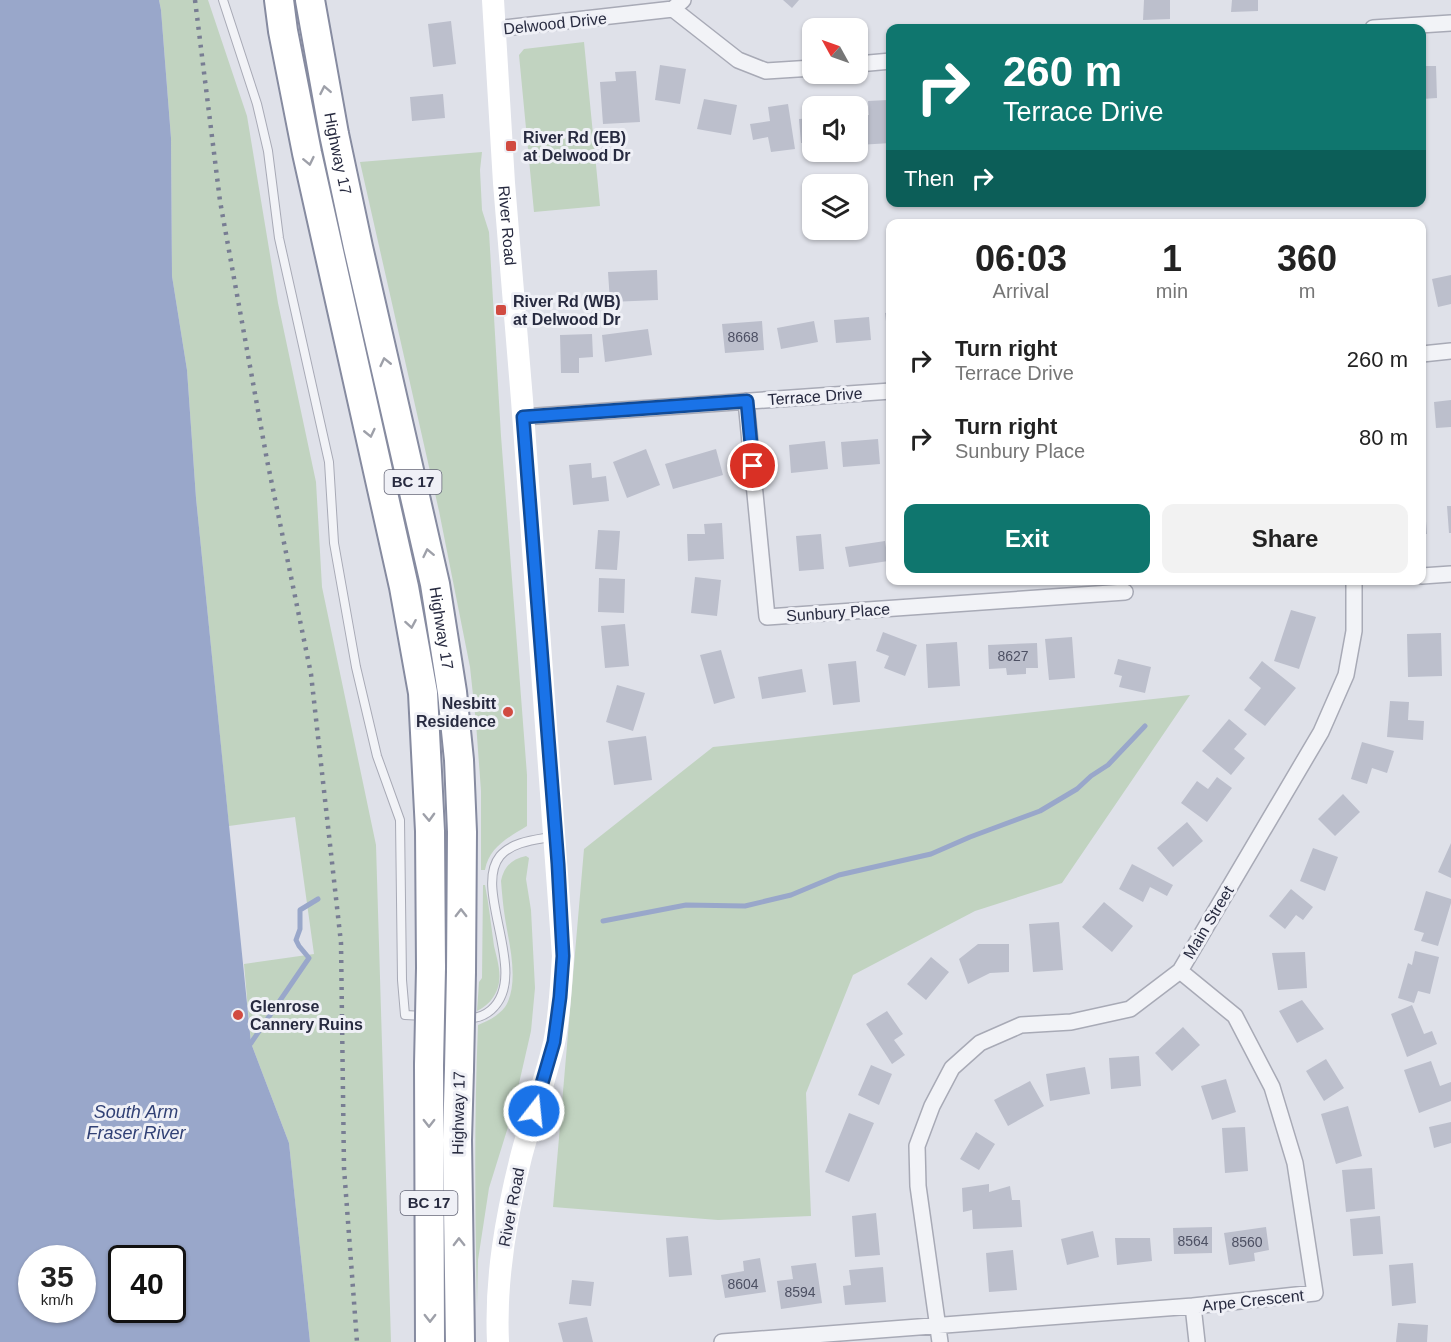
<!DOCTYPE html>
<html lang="en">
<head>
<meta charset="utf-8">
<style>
  body { margin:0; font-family:Helvetica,sans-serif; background:#f2f2f2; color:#222; height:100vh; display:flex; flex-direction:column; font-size:22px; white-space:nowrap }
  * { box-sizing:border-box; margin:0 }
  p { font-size:20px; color:#767676 }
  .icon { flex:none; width:33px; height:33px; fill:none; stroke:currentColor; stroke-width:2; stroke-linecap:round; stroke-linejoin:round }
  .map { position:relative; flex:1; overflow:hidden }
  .drawer { position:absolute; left:886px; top:219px; width:540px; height:366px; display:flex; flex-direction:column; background:#fff; border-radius:12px; box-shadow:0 2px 4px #0004 }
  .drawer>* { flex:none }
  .guide { position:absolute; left:886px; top:24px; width:540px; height:183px; border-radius:12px; box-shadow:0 2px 4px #0004; background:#0f766e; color:#fff; overflow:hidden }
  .needle { width:39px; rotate:310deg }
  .buttons { position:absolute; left:802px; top:18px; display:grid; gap:12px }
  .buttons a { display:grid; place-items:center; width:66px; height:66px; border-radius:12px; background:#fff; box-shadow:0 2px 4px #0004; font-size:30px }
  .speed { position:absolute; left:18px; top:1245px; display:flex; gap:12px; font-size:30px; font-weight:700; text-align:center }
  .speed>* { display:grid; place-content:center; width:78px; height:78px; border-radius:50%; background:#fff; box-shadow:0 2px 4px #0004; line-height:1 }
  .speed small { font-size:15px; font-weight:400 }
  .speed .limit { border:3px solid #111; border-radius:9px; background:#fff; color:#111 }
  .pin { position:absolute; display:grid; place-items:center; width:51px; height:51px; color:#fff; margin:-26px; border:3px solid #fff; border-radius:50%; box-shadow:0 2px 6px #0007 }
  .me { position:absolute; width:66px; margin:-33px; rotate:16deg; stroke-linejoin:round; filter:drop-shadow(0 0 4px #0008) }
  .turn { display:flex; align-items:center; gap:21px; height:126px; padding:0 18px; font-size:27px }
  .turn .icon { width:78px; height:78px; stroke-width:2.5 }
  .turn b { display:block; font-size:42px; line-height:51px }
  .then { display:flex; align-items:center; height:57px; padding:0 18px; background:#0003; gap:12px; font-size:22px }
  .eta { display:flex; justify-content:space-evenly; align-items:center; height:102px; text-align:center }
  .eta b { font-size:36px; font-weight:600; line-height:42px }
  .action { display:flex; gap:12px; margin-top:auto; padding:12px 18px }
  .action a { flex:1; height:69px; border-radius:12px; background:#0f766e; color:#fff; font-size:24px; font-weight:600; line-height:69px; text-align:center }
  .action a+a { background:#f2f2f2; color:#222 }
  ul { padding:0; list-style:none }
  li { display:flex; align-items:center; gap:18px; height:78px; padding:0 18px }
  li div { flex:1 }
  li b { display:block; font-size:22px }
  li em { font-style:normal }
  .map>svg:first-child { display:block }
  .green { fill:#c1d3c0 }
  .water { fill:#99a7ca; fill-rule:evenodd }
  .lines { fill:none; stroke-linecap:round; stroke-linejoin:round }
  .stream { stroke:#99a7ca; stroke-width:5 }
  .building { fill:#bcbfcc }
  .lane-casing { stroke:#a8aab6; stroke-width:10 }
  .street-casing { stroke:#a8aab6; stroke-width:18 }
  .highway-casing { stroke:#868ba0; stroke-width:32 }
  .lane { stroke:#f2f3f7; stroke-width:8 }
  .street { stroke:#f2f3f7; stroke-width:15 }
  .secondary { stroke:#fff; stroke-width:22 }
  .highway { stroke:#fff; stroke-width:28 }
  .rail { stroke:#787d93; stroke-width:4.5; stroke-dasharray:3 6; stroke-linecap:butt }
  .highway-bridge-casing { stroke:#868ba0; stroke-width:32; stroke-linecap:butt }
  .highway-bridge { stroke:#fff; stroke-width:28 }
  .oneway { stroke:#9ea0a9 }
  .route-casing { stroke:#114b97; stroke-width:15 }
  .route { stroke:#1a73e8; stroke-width:10 }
  .poi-dot { fill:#d14b41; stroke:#eff0f6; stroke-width:2 }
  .labels { text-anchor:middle; stroke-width:6; stroke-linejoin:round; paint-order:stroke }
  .number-label { font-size:14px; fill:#4d5063 }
  .shield { fill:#eff0f6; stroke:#646677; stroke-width:1.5 }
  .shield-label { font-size:15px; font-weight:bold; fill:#282b40 }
  .street-label { font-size:16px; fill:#282b40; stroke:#eff0f6 }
  .poi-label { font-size:16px; font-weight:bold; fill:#282b40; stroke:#eff0f6; text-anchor:start }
  .water-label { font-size:18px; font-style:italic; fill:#314175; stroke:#eff0f6 }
</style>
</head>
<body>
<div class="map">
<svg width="1451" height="1342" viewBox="0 0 1451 1342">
  <rect width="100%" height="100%" fill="#dfe1e9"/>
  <path class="green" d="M159,0H208L247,116L278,303L316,482L322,587L376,845L391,1342H310L289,1143L251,1043L244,964L314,954L295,817L229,826L196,498L187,370L172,276L171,138L161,10Z
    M584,42L600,206L534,212L519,55L524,49Z
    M482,152L480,170L482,210L489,232L501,436L527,775V826C509,837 489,847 485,870H481V791L476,723L470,667L439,511L360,162Z
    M1190,695L1062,883L975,911L853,975L806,1093L811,1216L718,1220L553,1207L584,849L713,747Z
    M526,856L529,858L526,879L531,910L535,988L531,1031L512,1114L489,1188L478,1260L477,1308C475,1214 474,1119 478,1025C488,1021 498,1016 505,1007C520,983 509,944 505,918C503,906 502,893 501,881C504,866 512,859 526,856Z
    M483,885H485C489,905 491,925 494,946C497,959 502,973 498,987C495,998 486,1007 477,1011L479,982L482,978Z"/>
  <path class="water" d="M0,0H159L161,10L171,138L172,276L187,370L196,498L251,1043L289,1143L310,1342H0ZM32,1258H82V1310H32ZM122,1258H172V1310H122Z"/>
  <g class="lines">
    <path class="stream" d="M603,921L686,905L745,906L791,895L839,875L931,854L970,837L1040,811L1077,789L1091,776L1108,765L1145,726
      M251,1043L309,958L299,946L296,940L300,929V910L318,899"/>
  </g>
  <path class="building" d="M783,0H799L792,8Z
    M1144,0H1170V19L1143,20Z
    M1232,0H1258V11L1231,12Z
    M451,21L456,64L433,67L428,24Z
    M660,65L686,69L680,104L655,100Z
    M1422,66H1436L1437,98L1422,99Z
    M636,71L640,122L603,124L600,82L616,81L615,72Z
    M443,94L445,118L412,121L410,97Z
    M704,99L737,105L731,135L697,129Z
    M888,100L891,143L858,145V115H869L868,101Z
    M788,104L795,149L771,152L768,137L753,140L750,124L770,121L768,107Z
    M813,118V143H801L799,119Z
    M657,270L658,300L610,302L608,272Z
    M1451,275V304L1438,307L1432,279Z
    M891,312V338H888L885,313Z
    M869,317L871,340L836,343L834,320Z
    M762,321L764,350L725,353L722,324Z
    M814,321L818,342L781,349L777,328Z
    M648,329L652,355L605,362L602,335Z
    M592,334L593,357L579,358V373H561L560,335Z
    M1451,400V427L1436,428L1434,402Z
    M878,439L880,464L843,467L841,442Z
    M825,441L828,469L791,473L789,445Z
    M646,449L660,485L627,498L613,462Z
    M716,449L723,475L673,489L665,464Z
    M591,463L592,478L606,476L609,501L573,505L569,465Z
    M1422,496H1424L1427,534H1422Z
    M1447,506H1451V533H1449Z
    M722,523L724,559L688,561L687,534H705L704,524Z
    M598,530L620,531L617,570L595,569Z
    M821,534L824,569L799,571L796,536Z
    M885,541L888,561L849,567L845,547Z
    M695,577L721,580L717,616L691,613Z
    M599,578L625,579L624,613L598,612Z
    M1291,610L1316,617L1299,669L1274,661Z
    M625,624L629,666L605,668L601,626Z
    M883,632L917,645L905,676L884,668L889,656L876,651Z
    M1441,633L1442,676L1408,677L1407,634Z
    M1072,637L1075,678L1049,680L1045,639Z
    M957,642L960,686L928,688L926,644Z
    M1037,643L1038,668H1026V674L1007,675L1006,668L989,669L988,645Z
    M721,650L735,698L714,704L700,655Z
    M1118,659L1151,667L1145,693L1119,687L1122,676L1114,674Z
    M856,661L860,702L833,705L828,664Z
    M1262,661L1296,688L1265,726L1244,710L1261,688L1249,678Z
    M802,669L806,692L762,699L758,677Z
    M617,685L645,693L633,731L606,722Z
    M1390,701L1409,702L1408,720L1424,721L1423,740L1387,737Z
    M1229,719L1247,734L1234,749L1245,758L1231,775L1202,751Z
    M646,736L652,780L614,785L608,741Z
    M1362,742L1394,751L1387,773L1372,768L1367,784L1351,779Z
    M1217,777L1232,788L1207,822L1181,803L1197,781L1208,789Z
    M1343,794L1360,812L1335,836L1318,819Z
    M1187,822L1203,841L1173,867L1157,848Z
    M1451,843V878L1438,872Z
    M1313,848L1338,857L1325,891L1300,881Z
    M1132,864L1173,885L1167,896L1150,887L1143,902L1119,889Z
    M1291,889L1313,907L1303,920L1296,915L1285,929L1269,916Z
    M1426,891L1451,899V903L1438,946L1421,941L1424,933L1414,930Z
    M1104,902L1133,926L1112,952L1082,927Z
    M1059,922L1063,970L1033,972L1029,924Z
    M978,944H1009V972L990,973L968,984L959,959Z
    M1415,951L1439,957L1430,994L1418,991L1414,1003L1398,998L1408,963L1412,965Z
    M1305,952L1307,988L1278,990L1272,953Z
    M931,957L949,972L926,1000L907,984Z
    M1302,1000L1324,1029L1297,1043L1279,1011Z
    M1412,1005L1424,1034L1432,1031L1437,1044L1407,1057L1391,1014Z
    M887,1011L903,1034L894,1040L905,1055L892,1064L866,1024Z
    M1183,1027L1200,1045L1172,1071L1155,1053Z
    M1139,1056L1141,1086L1111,1089L1109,1058Z
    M1326,1059L1344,1088L1324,1101L1306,1071Z
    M1431,1061L1440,1086L1451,1082V1101L1419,1113L1404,1070Z
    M871,1065L892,1074L879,1105L858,1095Z
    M1085,1067L1090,1094L1050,1101L1046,1074Z
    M1226,1079L1236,1112L1212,1120L1201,1086Z
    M1030,1081L1044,1106L1008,1126L994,1100Z
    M1348,1106L1362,1156L1336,1164L1321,1114Z
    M849,1113L874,1123L849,1182L825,1172Z
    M1451,1122V1143L1434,1148L1429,1127Z
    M1245,1127L1248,1171L1225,1173L1222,1128Z
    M976,1132L995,1144L979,1170L960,1159Z
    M1372,1168L1375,1209L1346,1212L1342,1170Z
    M989,1184V1192L1010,1186L1012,1200H1020L1022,1227L973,1229L972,1210L963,1212L962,1188Z
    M876,1213L880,1255L855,1257L852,1216Z
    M1380,1216L1383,1254L1353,1256L1350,1219Z
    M1212,1227V1253L1174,1254L1173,1228Z
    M1266,1227L1269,1250L1254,1253L1255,1261L1229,1265L1224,1233Z
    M1093,1231L1099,1257L1067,1265L1061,1239Z
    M688,1236L692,1275L669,1277L666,1238Z
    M1115,1238H1150L1152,1261L1117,1265Z
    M1013,1250L1017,1290L989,1292L986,1253Z
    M760,1258L766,1292L725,1298L721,1275L744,1271L743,1261Z
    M816,1263L822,1303L781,1309L777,1281L793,1279L791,1266Z
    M1413,1263L1416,1303L1392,1306L1389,1265Z
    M883,1267L886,1302L845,1305L843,1286L851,1285L849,1270Z
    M572,1280L594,1282L591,1306L569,1304Z
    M587,1317L593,1342H563L558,1323Z
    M1398,1323L1428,1325L1427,1342H1396Z"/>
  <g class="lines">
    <defs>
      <path id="lane" d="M223,0L257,104L268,151L279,238L329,462L334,543L356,667L377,756L400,820L402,980L405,1015L424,1016
        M466,1018C476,1019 484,1016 491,1010C531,975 472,890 500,856C512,842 534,840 551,837"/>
      <path id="street" d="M673,9L738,60L766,71L813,68
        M1373,28L1451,23
        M495,29L673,9L683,0
        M858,64L891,61
        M1422,354L1451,351
        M746,401L767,617L1125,592
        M523,417L891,391
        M1422,576L1451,574
        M1193,1306L1197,1342
        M722,1342L1193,1306L1315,1293L1295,1163L1272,1087L1235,1016L1180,971
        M940,1342L918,1186L917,1146L932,1106L952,1068L980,1043L1021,1025L1071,1022L1130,1009L1180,971L1321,732L1346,675L1354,631V580"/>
      <g id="highway">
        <path d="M279,0L283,31L307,153L404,587L423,693L430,831L431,968"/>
        <path id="s2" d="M310,0L334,134L358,247L435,584L452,692L459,760L462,832L461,972"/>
        <path d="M429,1065L430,1342"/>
        <path d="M459,1069L457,1140L460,1342"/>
      </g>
    </defs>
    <use href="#lane" class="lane-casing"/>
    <use href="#street" class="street-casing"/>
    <use href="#highway" class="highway-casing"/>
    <use href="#lane" class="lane"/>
    <use href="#street" class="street"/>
    <path class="secondary" id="s1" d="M493,0L504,183L522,400L563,956C561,985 560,1014 554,1043C545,1081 531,1119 521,1157C506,1217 495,1279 498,1342"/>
    <use href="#highway" class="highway"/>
    <path class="rail" d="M195,0L220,201L267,460L311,674L341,943L344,1168L357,1342"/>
    <defs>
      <path id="highway-bridge" d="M429,1065L431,968
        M459,1069L461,972"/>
    </defs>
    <use href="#highway-bridge" class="highway-bridge-casing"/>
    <use href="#highway-bridge" class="highway-bridge"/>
  </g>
  <defs><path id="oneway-chevron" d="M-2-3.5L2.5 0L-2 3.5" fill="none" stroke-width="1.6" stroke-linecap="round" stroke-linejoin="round" transform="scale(1.5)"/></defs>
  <g class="oneway">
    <use href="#oneway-chevron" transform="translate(325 90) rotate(-101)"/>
    <use href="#oneway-chevron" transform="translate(309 161) rotate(78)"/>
    <use href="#oneway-chevron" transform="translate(385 362) rotate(-103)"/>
    <use href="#oneway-chevron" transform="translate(370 433) rotate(77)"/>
    <use href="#oneway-chevron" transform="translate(428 553) rotate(-102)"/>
    <use href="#oneway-chevron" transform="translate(411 624) rotate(80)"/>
    <use href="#oneway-chevron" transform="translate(429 817) rotate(88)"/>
    <use href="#oneway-chevron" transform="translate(461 913) rotate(-90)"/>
    <use href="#oneway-chevron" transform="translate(429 1123) rotate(90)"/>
    <use href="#oneway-chevron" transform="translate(459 1242) rotate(-91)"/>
    <use href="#oneway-chevron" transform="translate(430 1318) rotate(90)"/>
  </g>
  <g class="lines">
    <defs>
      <path id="route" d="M534,1111L554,1042L560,997L563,956L558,864L523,417L747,401L753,466"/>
    </defs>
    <use href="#route" class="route-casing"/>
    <use href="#route" class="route"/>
  </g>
  <g class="poi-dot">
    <rect x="505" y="140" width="12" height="12" rx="3"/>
    <rect x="495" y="304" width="12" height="12" rx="3"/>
    <circle cx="508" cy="712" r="6"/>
    <circle cx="238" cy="1015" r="6"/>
  </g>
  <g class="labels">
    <g class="number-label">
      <text x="743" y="342">8668</text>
      <text x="1013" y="661">8627</text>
      <text x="1193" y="1246">8564</text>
      <text x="1247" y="1247">8560</text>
      <text x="743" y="1289">8604</text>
      <text x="800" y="1297">8594</text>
    </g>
    <g class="shield">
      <rect x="384.5" y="470" width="57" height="24" rx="4.5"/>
      <rect x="400.5" y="1191" width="57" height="24" rx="4.5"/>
    </g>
    <g class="shield-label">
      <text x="413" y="487">BC 17</text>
      <text x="429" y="1208">BC 17</text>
    </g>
    <g class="street-label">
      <text transform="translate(555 23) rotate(-6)" y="6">Delwood Drive</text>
      <text dy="6" stroke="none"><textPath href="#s2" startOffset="156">Highway 17</textPath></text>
      <text dy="6" stroke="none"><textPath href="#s1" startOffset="226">River Road</textPath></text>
      <text transform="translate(815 396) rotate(-4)" y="6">Terrace Drive</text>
      <text transform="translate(838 612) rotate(-4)" y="6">Sunbury Place</text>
      <text dy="6" stroke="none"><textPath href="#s2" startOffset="642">Highway 17</textPath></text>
      <text transform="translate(1208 922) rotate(-59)" y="6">Main Street</text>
      <text transform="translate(458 1113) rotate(-89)" y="6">Highway 17</text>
      <text transform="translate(511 1207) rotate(-79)" y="6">River Road</text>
      <text transform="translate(1253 1300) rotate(-6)" y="6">Arpe Crescent</text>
    </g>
    <g class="poi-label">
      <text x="523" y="143">River Rd (EB)<tspan x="523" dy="18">at Delwood Dr</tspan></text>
      <text x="513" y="307">River Rd (WB)<tspan x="513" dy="18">at Delwood Dr</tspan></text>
      <text x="496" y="709" text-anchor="end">Nesbitt<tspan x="496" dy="18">Residence</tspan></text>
      <text x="250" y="1012">Glenrose<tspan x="250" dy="18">Cannery Ruins</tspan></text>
    </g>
    <g class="water-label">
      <text x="136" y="1118">South Arm<tspan x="136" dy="21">Fraser River</tspan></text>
    </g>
  </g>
</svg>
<div class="buttons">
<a><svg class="needle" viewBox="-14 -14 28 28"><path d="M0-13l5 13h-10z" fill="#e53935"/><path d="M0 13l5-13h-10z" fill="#767676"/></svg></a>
<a><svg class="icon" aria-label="sound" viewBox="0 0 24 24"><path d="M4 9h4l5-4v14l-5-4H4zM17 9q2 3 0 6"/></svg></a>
<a><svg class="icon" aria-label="layers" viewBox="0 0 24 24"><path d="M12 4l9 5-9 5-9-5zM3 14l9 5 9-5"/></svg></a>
</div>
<div class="speed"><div>35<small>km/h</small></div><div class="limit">40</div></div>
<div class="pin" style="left:753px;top:466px;background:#d93025"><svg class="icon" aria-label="arrive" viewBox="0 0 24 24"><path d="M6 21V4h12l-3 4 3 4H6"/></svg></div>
<svg class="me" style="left:534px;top:1111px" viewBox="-20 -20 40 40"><circle r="17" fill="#1a73e8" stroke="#fff" stroke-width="3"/><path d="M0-11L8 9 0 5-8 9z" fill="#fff"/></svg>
<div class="guide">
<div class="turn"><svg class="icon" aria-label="right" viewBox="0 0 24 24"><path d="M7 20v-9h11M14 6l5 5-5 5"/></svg><div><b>260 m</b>Terrace Drive</div></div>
<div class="then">Then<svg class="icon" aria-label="right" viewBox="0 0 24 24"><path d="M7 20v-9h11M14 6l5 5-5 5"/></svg></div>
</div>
<section class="drawer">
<div class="eta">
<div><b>06:03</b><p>Arrival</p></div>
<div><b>1</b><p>min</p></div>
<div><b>360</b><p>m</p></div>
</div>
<ul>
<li><svg class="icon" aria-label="right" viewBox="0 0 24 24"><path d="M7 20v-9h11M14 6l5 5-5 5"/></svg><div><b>Turn right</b><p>Terrace Drive</p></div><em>260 m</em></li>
<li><svg class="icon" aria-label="right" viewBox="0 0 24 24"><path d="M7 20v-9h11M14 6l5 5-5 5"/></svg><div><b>Turn right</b><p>Sunbury Place</p></div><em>80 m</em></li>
</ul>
<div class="action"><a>Exit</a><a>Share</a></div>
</section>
</div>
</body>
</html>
